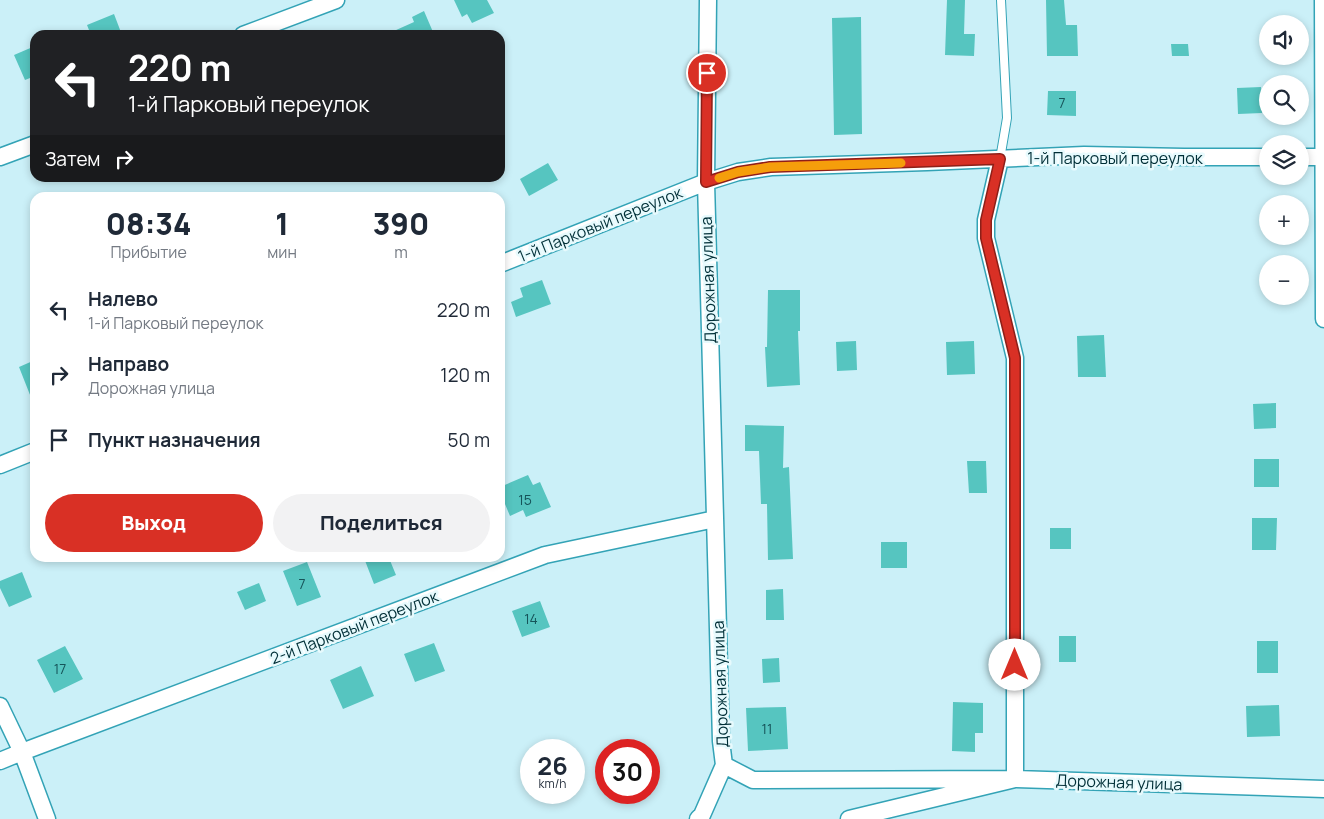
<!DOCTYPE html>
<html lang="ru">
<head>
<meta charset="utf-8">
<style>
  body { margin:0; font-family:Manrope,sans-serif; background:#f2f2f3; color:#1f2937; height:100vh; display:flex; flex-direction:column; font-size:19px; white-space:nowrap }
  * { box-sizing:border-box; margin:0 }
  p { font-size:16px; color:#747a83 }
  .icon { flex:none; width:28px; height:28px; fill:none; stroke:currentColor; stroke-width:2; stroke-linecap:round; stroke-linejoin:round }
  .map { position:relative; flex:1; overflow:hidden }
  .sheet { position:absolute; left:30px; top:192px; width:475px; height:370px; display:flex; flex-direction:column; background:#fff; border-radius:15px; box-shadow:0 2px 8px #0003 }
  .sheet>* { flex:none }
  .hud { position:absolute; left:30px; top:30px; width:475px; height:152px; border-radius:15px; box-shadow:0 2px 8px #0003; background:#202124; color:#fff; overflow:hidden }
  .fabs { position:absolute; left:1259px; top:15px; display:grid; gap:10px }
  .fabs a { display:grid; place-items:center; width:50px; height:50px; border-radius:50%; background:#fff; box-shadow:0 2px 8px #0003; font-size:25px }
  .speed { position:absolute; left:520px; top:739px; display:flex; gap:10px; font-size:25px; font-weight:700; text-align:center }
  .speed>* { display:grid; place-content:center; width:65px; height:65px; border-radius:50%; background:#fff; box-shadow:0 2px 8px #0003; line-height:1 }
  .speed small { font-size:12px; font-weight:400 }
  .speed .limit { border:8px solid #d22; background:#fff; color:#111 }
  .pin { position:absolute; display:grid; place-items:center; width:42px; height:42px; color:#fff; margin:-21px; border:2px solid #fff; border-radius:50%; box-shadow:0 1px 5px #0007 }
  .me { position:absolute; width:55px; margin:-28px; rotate:0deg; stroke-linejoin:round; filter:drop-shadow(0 0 4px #0008) }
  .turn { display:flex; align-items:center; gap:18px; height:105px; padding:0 15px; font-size:22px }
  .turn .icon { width:65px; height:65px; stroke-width:2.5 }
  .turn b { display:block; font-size:35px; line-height:42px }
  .then { display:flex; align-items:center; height:48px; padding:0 15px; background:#0003; gap:10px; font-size:19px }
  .eta { display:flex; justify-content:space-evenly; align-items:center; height:85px; text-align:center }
  .eta b { font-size:30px; font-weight:800; line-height:35px }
  .cta { display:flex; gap:10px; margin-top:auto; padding:10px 15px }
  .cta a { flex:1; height:58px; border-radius:30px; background:#d93025; color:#fff; font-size:20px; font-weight:800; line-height:58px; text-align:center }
  .cta a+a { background:#f2f2f3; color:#1f2937 }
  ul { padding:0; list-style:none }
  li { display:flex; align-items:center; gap:15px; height:65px; padding:0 15px }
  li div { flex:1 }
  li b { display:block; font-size:19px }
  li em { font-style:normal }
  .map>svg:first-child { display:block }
  .building { fill:#56c5c0 }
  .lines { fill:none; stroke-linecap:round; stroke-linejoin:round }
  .lane-casing { stroke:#33a3b6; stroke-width:10 }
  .street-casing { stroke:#33a3b6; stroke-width:19 }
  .lane { stroke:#fff; stroke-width:8 }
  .street { stroke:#fff; stroke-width:16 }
  .route-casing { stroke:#8d1f18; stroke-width:12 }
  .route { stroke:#d93025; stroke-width:9 }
  .slow { stroke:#f59e0b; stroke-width:9 }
  .labels { text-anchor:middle; stroke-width:5; stroke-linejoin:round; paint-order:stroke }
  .number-label { font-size:14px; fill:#165459 }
  .street-label { font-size:16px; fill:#002f37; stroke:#e7fafd }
</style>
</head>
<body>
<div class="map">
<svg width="1324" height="819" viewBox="0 0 1324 819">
  <rect width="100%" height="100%" fill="#cbf0f8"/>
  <path class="building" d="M454,0H487L494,13L472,23L467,14L462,17Z
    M947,0H965L964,34H975L974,56L945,55Z
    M1046,0H1064L1066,25H1077L1078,56H1047Z
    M424,11L433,32L426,35H385L414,22L412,17Z
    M114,14L122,35H91L87,25Z
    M861,17L862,134L834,135L832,18Z
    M1171,44H1188L1189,56H1172Z
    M35,46V76L25,80L14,55Z
    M1261,87L1262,113L1238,114L1237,88Z
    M1048,91H1076V116L1047,115Z
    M548,163L558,180L529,196L520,179Z
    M542,280L551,304L516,317L511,302L523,297L520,288Z
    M768,290H800V331H798L800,385L767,387L765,347H767Z
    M1104,335L1106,377H1078L1077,336Z
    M856,341L857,370L837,371L836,342Z
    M974,341L975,374L947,375L946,342Z
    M35,360V404L34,405L19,367Z
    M1276,403V428L1254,429L1253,404Z
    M745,425L784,426L783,468L789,467L793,559L768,560L767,504H761L759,451H745Z
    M1254,459H1279V487H1254Z
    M967,461H986L987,493H969Z
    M528,475L533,485L540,482L551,507L526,517L523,510L510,516L500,492V487Z
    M1252,518H1277L1276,550H1252Z
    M1050,528H1071V549H1050Z
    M881,542H907V568H881Z
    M364,558H389L396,575L374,584Z
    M307,562L321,597L297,606L283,571Z
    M22,572L32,597L9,607L0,588V581Z
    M259,583L266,601L245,610L237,592Z
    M783,589L784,620H766V590Z
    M540,601L550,627L522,637L512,611Z
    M1059,636H1076V662H1059Z
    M1257,641H1278V673H1257Z
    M434,643L445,671L415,682L404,654Z
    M65,646L83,679L54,693L37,660Z
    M779,658L780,682L763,683L762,659Z
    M361,666L374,696L343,709L330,680Z
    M953,702L983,703V733H975V752L952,751Z
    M1279,705L1280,736L1247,737L1246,706Z
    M786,707L788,749L748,751L746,708Z"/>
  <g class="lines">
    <defs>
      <path id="lane" d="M1000,159L1007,118L1001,0"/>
      <path id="street" d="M708,0L706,182L721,741L724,765L753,780L1015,779L1324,789
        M1323,0L1324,319
        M243,35L336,0
        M0,157L35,144
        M1300,157H1324
        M500,264L706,182L738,172L771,167L927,162L1084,155L1184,157H1268
        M0,465L35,451
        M0,706L22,752L47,819
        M0,761L22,752L545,555L715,519
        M698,819L702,815L724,765
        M849,819L1015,779V358L986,238V220L1000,159"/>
    </defs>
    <use href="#lane" class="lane-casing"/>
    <use href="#street" class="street-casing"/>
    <use href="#lane" class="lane"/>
    <use href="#street" class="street"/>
  </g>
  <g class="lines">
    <defs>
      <path id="route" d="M707,73L706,182L738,172L770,167L1000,159L986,220V238L1015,358V665"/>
    </defs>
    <use href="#route" class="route-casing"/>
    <use href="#route" class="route"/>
    <path class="slow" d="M719,178L738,172L770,167L901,163"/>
  </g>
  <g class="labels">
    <g class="number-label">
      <text x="1062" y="108">7</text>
      <text x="525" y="505">15</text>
      <text x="302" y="589">7</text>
      <text x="531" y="624">14</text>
      <text x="60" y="674">17</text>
      <text x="767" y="734">11</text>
    </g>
    <g class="street-label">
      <text x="1115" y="164">1-й Парковый переулок</text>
      <text transform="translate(600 224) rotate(-22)" y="6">1-й Парковый переулок</text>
      <text transform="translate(708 280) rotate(-92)" y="6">Дорожная улица</text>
      <text transform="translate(354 627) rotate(-21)" y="6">2-й Парковый переулок</text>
      <text transform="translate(720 684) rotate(-92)" y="6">Дорожная улица</text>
      <text transform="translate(1119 782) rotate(2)" y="6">Дорожная улица</text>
    </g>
  </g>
</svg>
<div class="fabs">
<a><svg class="icon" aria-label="sound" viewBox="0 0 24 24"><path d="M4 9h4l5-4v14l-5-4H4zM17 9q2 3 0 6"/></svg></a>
<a><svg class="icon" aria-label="search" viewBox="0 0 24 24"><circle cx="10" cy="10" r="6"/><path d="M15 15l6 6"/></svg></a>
<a><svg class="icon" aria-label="layers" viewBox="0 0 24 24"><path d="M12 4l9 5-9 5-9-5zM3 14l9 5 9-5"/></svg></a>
<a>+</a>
<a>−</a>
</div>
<div class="speed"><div>26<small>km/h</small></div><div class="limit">30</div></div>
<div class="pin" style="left:707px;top:73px;background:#d93025"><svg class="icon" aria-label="arrive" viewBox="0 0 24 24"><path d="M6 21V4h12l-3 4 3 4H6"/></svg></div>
<svg class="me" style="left:1015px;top:665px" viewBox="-20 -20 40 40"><circle r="19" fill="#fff"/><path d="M0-13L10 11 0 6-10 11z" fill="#d93025"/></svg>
<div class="hud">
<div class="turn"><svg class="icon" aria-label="left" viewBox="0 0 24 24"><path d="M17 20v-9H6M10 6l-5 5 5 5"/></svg><div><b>220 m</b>1-й Парковый переулок</div></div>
<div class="then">Затем<svg class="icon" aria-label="right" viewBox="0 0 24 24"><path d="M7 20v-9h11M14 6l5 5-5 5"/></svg></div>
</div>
<section class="sheet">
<div class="eta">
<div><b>08:34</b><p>Прибытие</p></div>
<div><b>1</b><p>мин</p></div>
<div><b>390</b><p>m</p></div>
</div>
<ul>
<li><svg class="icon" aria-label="left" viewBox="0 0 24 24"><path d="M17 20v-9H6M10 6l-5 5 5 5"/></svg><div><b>Налево</b><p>1-й Парковый переулок</p></div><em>220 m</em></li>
<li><svg class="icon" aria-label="right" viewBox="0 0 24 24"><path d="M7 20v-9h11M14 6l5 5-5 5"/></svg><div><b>Направо</b><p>Дорожная улица</p></div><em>120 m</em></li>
<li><svg class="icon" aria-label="arrive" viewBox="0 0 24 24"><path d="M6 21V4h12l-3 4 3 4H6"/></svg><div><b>Пункт назначения</b></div><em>50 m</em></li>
</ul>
<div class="cta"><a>Выход</a><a>Поделиться</a></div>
</section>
</div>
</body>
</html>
